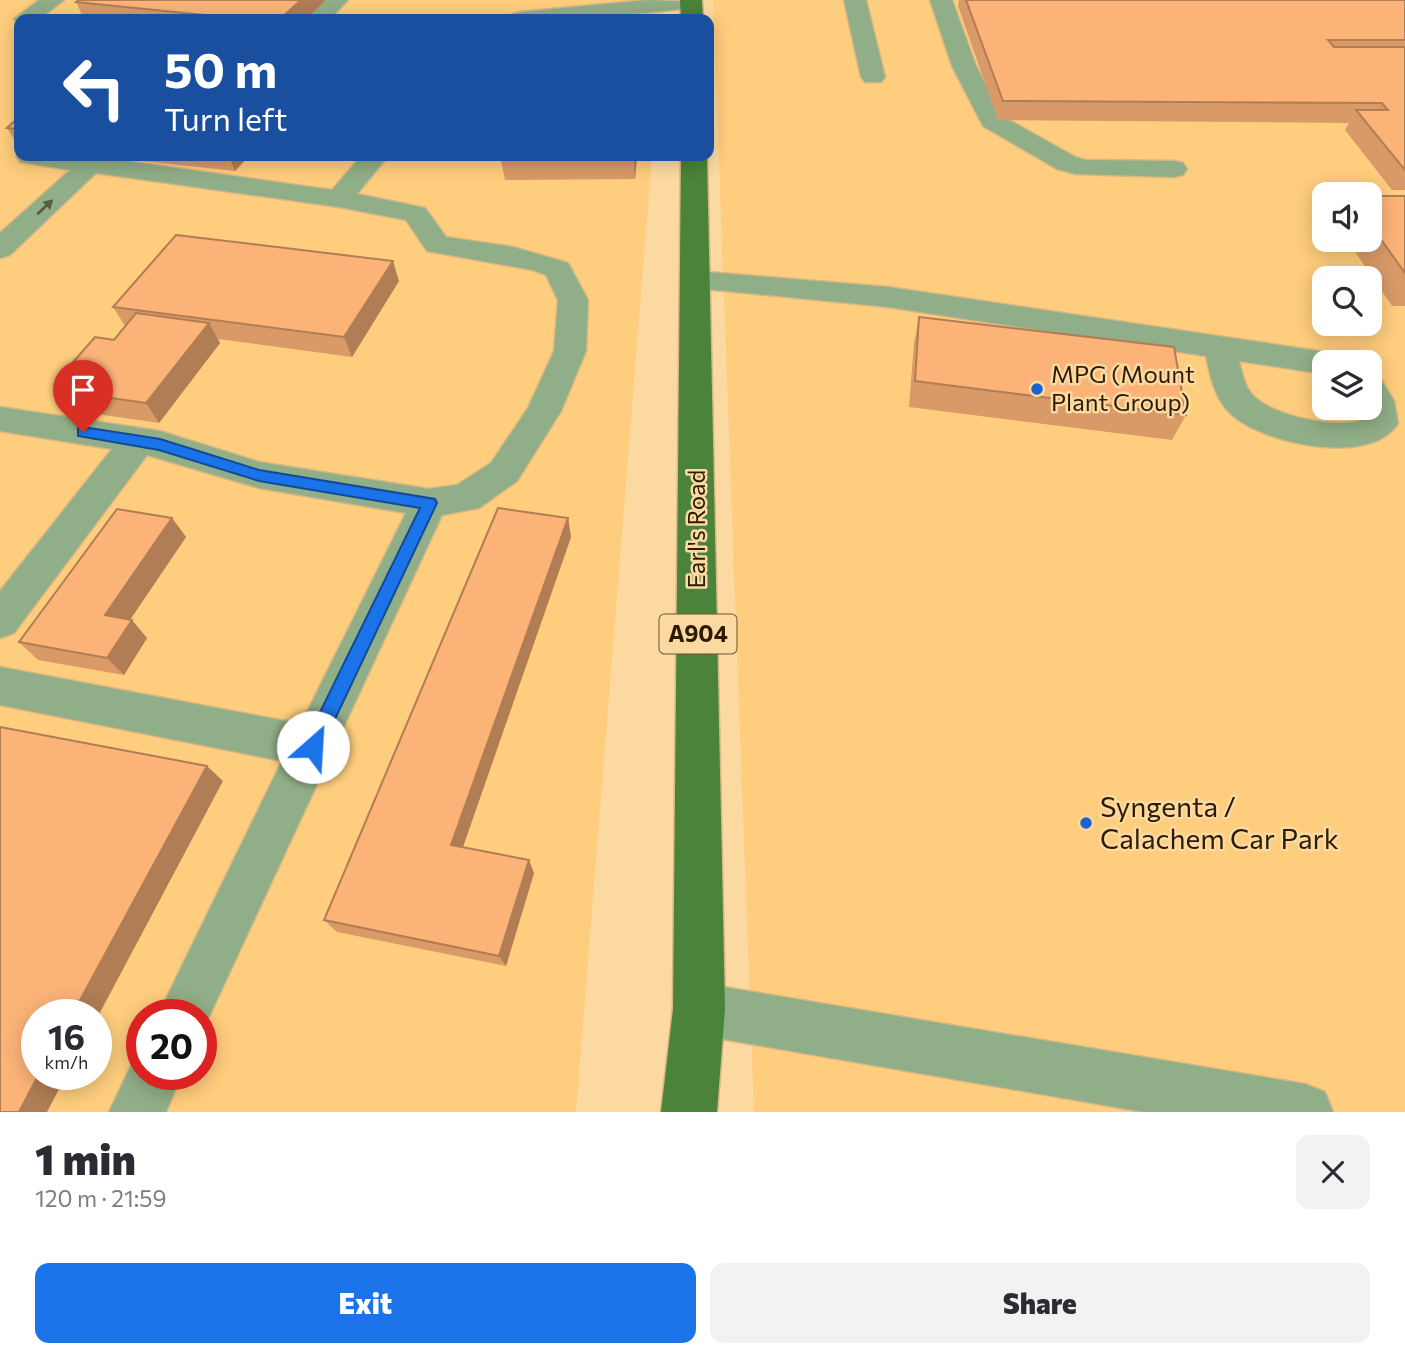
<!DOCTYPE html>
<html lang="en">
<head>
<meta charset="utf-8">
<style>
  body { margin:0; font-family:Commissioner,sans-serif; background:#f2f2f3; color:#2b2b33; height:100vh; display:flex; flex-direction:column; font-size:26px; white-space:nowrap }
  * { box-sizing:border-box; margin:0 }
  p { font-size:23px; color:#7c7c81 }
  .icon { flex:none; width:38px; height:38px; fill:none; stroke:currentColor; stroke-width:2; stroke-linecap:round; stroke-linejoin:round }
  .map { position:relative; height:1112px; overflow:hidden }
  .sheet { display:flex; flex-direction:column; background:#fff; flex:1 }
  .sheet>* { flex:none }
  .guide { position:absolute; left:14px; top:14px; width:700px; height:147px; border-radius:14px; box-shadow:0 4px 18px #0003; background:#1a4fa0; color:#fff; overflow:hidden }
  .buttons { position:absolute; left:1312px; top:182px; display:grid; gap:14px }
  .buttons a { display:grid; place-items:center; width:70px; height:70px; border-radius:14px; background:#fff; box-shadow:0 4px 18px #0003; font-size:35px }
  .speed { position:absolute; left:21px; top:999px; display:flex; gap:14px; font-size:35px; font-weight:700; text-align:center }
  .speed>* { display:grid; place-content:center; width:91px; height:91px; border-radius:50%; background:#fff; box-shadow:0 4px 18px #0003; line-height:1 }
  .speed small { font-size:18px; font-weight:400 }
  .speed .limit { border:10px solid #d22; background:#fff; color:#111 }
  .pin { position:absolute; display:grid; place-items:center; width:60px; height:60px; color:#fff; margin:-72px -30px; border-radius:50% 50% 50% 0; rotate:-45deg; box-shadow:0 0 7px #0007 }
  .pin .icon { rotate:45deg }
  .me { position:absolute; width:77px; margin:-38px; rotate:26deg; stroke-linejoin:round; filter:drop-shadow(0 0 5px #0008) }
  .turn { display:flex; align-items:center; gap:24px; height:147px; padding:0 35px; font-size:32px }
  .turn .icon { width:91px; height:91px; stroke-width:2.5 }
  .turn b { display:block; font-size:49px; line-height:60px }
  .round { display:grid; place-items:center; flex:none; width:74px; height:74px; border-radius:14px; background:#f2f2f3 }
  .head { display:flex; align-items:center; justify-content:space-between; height:119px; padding:0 35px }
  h1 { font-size:42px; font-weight:800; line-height:52px }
  .button { display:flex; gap:14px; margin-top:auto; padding:14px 35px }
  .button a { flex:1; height:80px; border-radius:14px; background:#1a73e8; color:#fff; font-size:28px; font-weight:800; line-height:80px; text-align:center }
  .button a+a { background:#f2f2f3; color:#2b2b33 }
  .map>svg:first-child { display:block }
  .built { fill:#fecd7d; fill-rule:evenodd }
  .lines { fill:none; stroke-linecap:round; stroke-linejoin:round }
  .minor-casing { stroke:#d7b783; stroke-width:3 }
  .major-casing { stroke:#d7b783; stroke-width:3 }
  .minor { fill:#90ae87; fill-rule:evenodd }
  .major { fill:#4b833a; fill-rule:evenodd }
  .wall { fill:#d99a67 }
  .shaded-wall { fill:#b07d54 }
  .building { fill:#fcb378; stroke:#b07d54; stroke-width:2 }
  .oneway { fill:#595d3d }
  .route { fill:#1a73e8; stroke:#114b97; stroke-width:2 }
  .poi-dot { fill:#1b64cf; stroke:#fcd9a0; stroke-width:2.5 }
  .labels { text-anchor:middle; stroke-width:5; stroke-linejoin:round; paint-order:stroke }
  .shield { fill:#fcd9a0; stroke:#6a5430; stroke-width:2 }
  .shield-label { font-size:23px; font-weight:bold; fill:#2c1b00 }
  .poi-label { font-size:24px; fill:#2c1b00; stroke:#fcd9a0; text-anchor:start }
  .street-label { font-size:24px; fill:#2c1b00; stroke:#fcd9a0 }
  .near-poi-label { font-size:28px; fill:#2c1b00; stroke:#fcd9a0; text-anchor:start }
</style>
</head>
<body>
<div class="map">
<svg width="1405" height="1112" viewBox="0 0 1405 1112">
  <rect width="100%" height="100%" fill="#fcd9a0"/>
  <path class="built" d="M0,0H665L663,19H19V156H652L576,1112H0ZM37,1015H96V1074H37ZM142,1015H201V1074H142Z
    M713,0H1405V1112H754ZM1325,194H1370V240H1325ZM1325,278H1370V324H1325ZM1325,362H1370V408H1325Z"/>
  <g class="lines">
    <defs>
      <path id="minor" d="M39,0H64L39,19H19L17,24L14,19Z
        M325,0H348L330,19H307Z
        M647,0L702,2L699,7L691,8L584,19H510L513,14L521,12Z
        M844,0H866L885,77L881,82H865L861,77Z
        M930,0H952L976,66L1002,116L1075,157L1085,160L1174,161L1183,163L1187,169L1183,175L1174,177L1076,174L1057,169L983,126L952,66Z
        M19,151V156H91L332,190L361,156H388L357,194L425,208L446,237L513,247L568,263L588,300L586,351L561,411L517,481L479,508L442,515L201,1034V1015H158L282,761L0,705V667L301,724L406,513L259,488L147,455L14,633L0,638V591L112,449L0,431V407L160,431L259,462L429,489L457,485L491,463L528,408L554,351L558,300L546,275L533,270L427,251L406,220L339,207L96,173L10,255L0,258V233L70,170L20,162L16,156Z
        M696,271L888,287L1325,352L1336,355L1341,362H1325V374L1239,361C1242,371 1244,384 1250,392C1268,416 1333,428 1360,421L1363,419L1361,408H1370V378L1382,381L1394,401L1398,423C1373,467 1262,444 1231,414C1215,399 1210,376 1206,356L888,307L685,287L681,280L685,273Z
        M699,983L1305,1084L1325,1092L1333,1112H1144L699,1035L680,1028L673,1009L680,990Z
        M142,1052V1074H182L166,1112H109L136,1055Z"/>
      <path id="major" d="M680,0H702L703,19H681Z
        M681,156H707L725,1009L717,1112H661L673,1009Z"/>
    </defs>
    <use href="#minor" class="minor-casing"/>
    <use href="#major" class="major-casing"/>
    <use href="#minor" class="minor"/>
    <use href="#major" class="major"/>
  </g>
  <path class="wall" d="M79,0H326L306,19H84L76,2Z
    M959,0H1405V190H1392L1345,130L1349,123L998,120L958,6Z
    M19,117V147L7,128Z
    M96,156H249L235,171Z
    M637,156L635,179L505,180L501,160Z
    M1370,196H1405V306H1392L1347,240H1370Z
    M399,281L352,357L218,339L220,343L159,423L83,412L68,392L76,383L67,369L114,340L125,326L113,307Z
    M919,317L1186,415L1172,440L909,407L914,343Z
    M172,518L186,537L130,620L147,638L124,675L38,660L19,642Z
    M568,518L571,537L463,847L534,873L506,966L337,932L324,920Z"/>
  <path class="shaded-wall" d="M301,0H326L306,19H280Z
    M229,156H249L235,171Z
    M634,156H637L635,179L634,160Z
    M393,261L399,281L352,357L344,337Z
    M209,323L220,343L159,423L146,403Z
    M172,518L186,537L121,633L105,615Z
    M568,518L571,537L459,858L451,845Z
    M132,620L147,638L124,675L107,658Z
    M207,766L223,781L96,1020V1015H72Z
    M529,860L534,873L506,966L499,956Z
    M39,1074H67L47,1112H19Z"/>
  <path class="building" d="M79,0H301L280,19H244L76,2Z
    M966,0H1405V40H1328L1334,47H1405V170L1356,110H1388L1382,103L1003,101Z
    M19,117V129L7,128Z
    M502,156H634V160H501Z
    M1370,196H1405V273L1370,224Z
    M176,235L393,261L344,337L113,307Z
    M136,313L209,323L146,403L68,392L86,372L67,369L95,337L114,340Z
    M919,317L1174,347L1186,415L915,381Z
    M498,508L568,518L451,845L529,860L499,956L324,920Z
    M117,509L172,518L105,615L132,620L107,658L19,642Z
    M0,727L207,766L72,1015H37V1074H39L19,1112H0Z"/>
  <defs><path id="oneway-solid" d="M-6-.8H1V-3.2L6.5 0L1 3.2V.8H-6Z" transform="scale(1.75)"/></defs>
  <use class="oneway" href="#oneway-solid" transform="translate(45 207) rotate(-43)"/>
  <path class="route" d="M83,427L160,439L259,470L435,499L437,503L319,753L313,755L306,753L303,747L420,508L259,481L159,450L78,436V428Z"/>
  <g class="poi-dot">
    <circle cx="1037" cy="389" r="7"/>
    <circle cx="1086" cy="823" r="7"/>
  </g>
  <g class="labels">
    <rect class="shield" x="659.5" y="614.5" width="77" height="39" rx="5"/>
    <g class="shield-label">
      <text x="698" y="642">A904</text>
    </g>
    <g class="poi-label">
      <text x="1051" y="383">MPG (Mount<tspan x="1051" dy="28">Plant Group)</tspan></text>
    </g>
    <g class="street-label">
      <text transform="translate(697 529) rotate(-90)" y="8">Earl's Road</text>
    </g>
    <g class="near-poi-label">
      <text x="1100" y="817">Syngenta /<tspan x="1100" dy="32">Calachem Car Park</tspan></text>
    </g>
  </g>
</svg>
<div class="buttons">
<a><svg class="icon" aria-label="sound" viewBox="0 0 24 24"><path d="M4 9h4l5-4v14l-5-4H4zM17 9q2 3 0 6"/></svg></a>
<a><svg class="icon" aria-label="search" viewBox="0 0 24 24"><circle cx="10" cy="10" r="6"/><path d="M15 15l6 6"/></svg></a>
<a><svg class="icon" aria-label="layers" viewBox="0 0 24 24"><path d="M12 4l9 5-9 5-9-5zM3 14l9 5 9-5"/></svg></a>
</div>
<div class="speed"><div>16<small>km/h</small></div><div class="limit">20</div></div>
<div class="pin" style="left:83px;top:432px;background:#d93025"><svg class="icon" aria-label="arrive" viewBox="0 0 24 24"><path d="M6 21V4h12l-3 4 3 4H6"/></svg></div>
<svg class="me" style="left:313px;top:747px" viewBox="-20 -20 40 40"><circle r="19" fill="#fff"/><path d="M0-13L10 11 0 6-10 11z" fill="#1a73e8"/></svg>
<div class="guide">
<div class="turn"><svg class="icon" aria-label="left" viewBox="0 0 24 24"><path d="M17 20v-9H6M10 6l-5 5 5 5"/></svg><div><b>50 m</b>Turn left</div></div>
</div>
</div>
<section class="sheet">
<div class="head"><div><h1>1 min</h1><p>120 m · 21:59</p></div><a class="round"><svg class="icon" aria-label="close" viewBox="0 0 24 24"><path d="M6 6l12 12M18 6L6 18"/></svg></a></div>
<div class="button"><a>Exit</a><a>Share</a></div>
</section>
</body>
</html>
